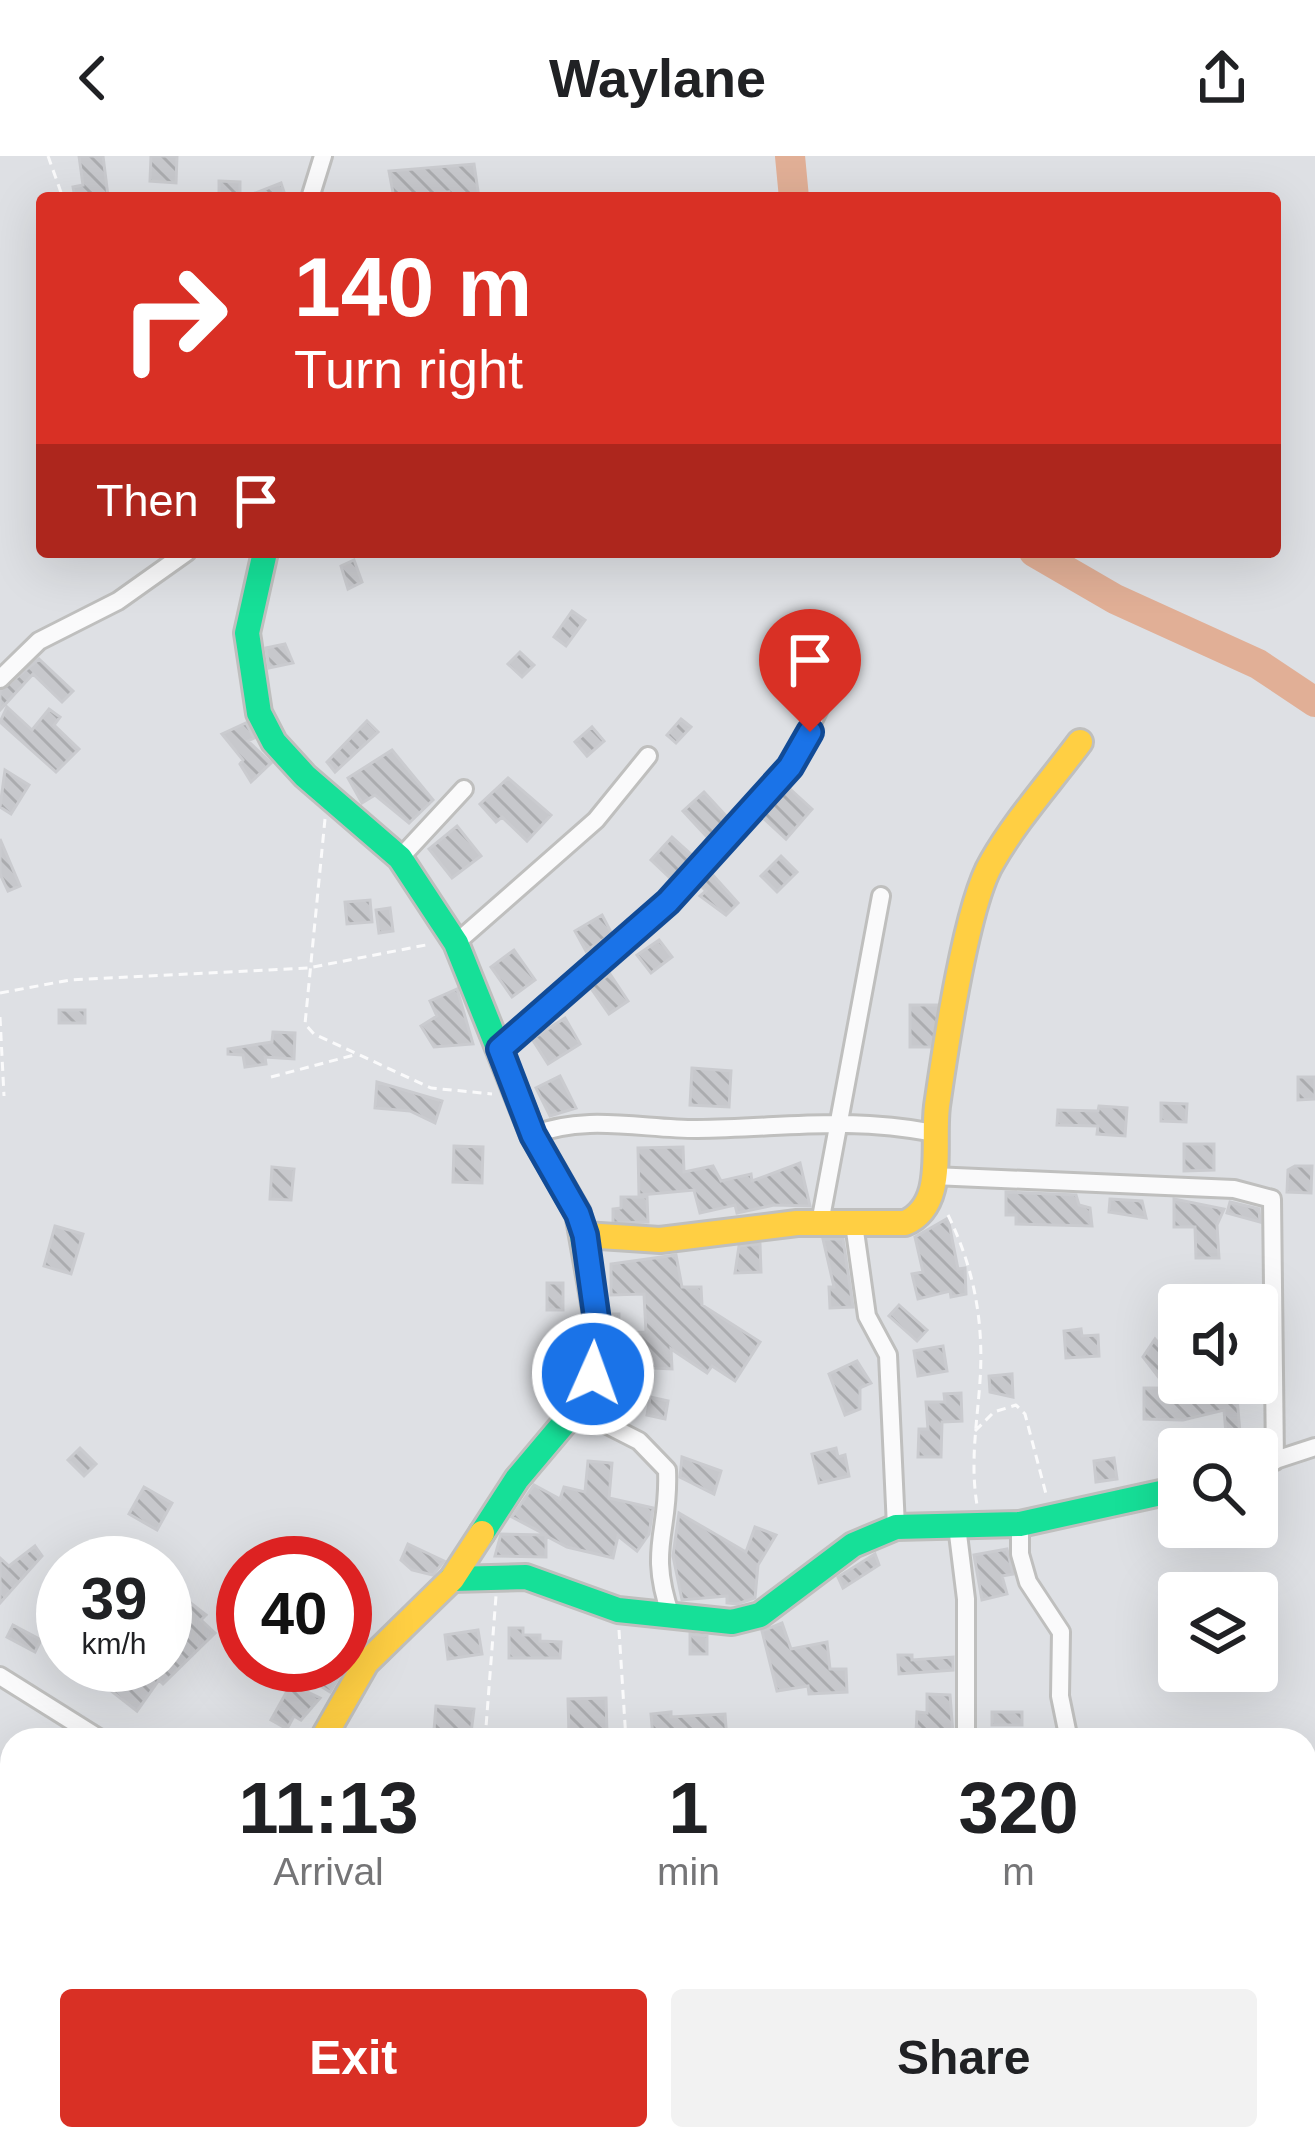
<!DOCTYPE html>
<html lang="en">
<head>
<meta charset="utf-8">
<style>
  body { margin:0; font-family:Helvetica,sans-serif; background:#f2f2f2; color:#202124; height:100vh; display:flex; flex-direction:column; font-size:45px; white-space:nowrap }
  * { box-sizing:border-box; margin:0 }
  p { font-size:39px; color:#757577 }
  .icon { flex:none; width:66px; height:66px; fill:none; stroke:currentColor; stroke-width:2; stroke-linecap:round; stroke-linejoin:round }
  .map { position:relative; flex:1; overflow:hidden }
  .side { position:absolute; left:0px; top:1572px; width:1317px; height:423px; display:flex; flex-direction:column; background:#fff; border-radius:36px 36px 0 0; box-shadow:0 12px 48px #0002 }
  .side>* { flex:none }
  .guide { position:absolute; left:36px; top:36px; width:1245px; height:366px; border-radius:12px; box-shadow:0 12px 48px #0002; background:#d93025; color:#fff; overflow:hidden }
  .controls { position:absolute; left:1158px; top:1128px; display:grid; gap:24px }
  .controls a { display:grid; place-items:center; width:120px; height:120px; border-radius:12px; background:#fff; box-shadow:0 12px 48px #0002; font-size:60px }
  .speed { position:absolute; left:36px; top:1380px; display:flex; gap:24px; font-size:60px; font-weight:700; text-align:center }
  .speed>* { display:grid; place-content:center; width:156px; height:156px; border-radius:50%; background:#fff; box-shadow:0 12px 48px #0002; line-height:1 }
  .speed small { font-size:30px; font-weight:400 }
  .speed .limit { border:18px solid #d22; background:#fff; color:#111 }
  .pin { position:absolute; display:grid; place-items:center; width:102px; height:102px; color:#fff; margin:-123px -51px; border-radius:50% 50% 50% 0; rotate:-45deg; box-shadow:0 0 12px #0007 }
  .pin .icon { rotate:45deg }
  .me { position:absolute; width:132px; margin:-66px; rotate:2deg; stroke-linejoin:round; filter:drop-shadow(0 0 9px #0008) }
  .turn { display:flex; align-items:center; gap:42px; height:252px; padding:0 60px; font-size:54px }
  .turn .icon { width:156px; height:156px; stroke-width:2.5 }
  .turn b { display:block; font-size:84px; line-height:102px }
  .then { display:flex; align-items:center; height:114px; padding:0 60px; background:#0003; gap:24px; font-size:45px }
  .eta { display:flex; justify-content:space-evenly; align-items:center; height:204px; text-align:center }
  .eta b { font-size:72px; font-weight:600; line-height:84px }
  .button { display:flex; gap:24px; margin-top:auto; padding:24px 60px }
  .button a { flex:1; height:138px; border-radius:12px; background:#d93025; color:#fff; font-size:48px; font-weight:600; line-height:138px; text-align:center }
  .button a+a { background:#f2f2f2; color:#202124 }
  header { display:flex; justify-content:space-between; align-items:center; height:156px; padding:0 60px; background:#fff; font-size:54px; font-weight:600 }
  .map>svg:first-child { display:block }
  .lines { fill:none; stroke-linecap:round; stroke-linejoin:round }
  .river { stroke:#e1af96; stroke-width:30 }
  .building { fill:url(#building-back-hatch); stroke:#cacbcf; stroke-width:3 }
  .street-casing { stroke:#bfbfbe; stroke-width:22 }
  .fast-casing { stroke:#bfbfbe; stroke-width:30 }
  .slow-casing { stroke:#bfbfbe; stroke-width:30 }
  .path { stroke:#fafafb; stroke-width:3; stroke-dasharray:9 6; stroke-linecap:butt }
  .street { stroke:#fafafb; stroke-width:16 }
  .fast { stroke:#16e098; stroke-width:24 }
  .slow { stroke:#ffcf43; stroke-width:24 }
  .route-casing { stroke:#114b97; stroke-width:30 }
  .route { stroke:#1a73e8; stroke-width:21 }
</style>
</head>
<body>
<header><svg class="icon" aria-label="back" viewBox="0 0 24 24"><path d="M15 5l-7 7 7 7"/></svg>Waylane<svg class="icon" aria-label="share" viewBox="0 0 24 24"><path d="M12 15V3M7 8l5-5 5 5M5 13v7h14v-7"/></svg></header>
<div class="map">
<svg width="1315" height="1993" viewBox="0 0 1315 1993">
  <defs>
    <pattern id="building-back-hatch" width="6" height="6" patternUnits="userSpaceOnUse" patternTransform="scale(3)"><rect width="6" height="6" fill="#c7c8cc"/><path d="M-1 5l2 2M0 0l6 6M5-1l2 2" fill="none" stroke="#abacaf"/></pattern>
  </defs>
  <rect width="100%" height="100%" fill="#dee0e4"/>
  <g class="lines">
    <path class="river" d="M790,0L794,42
      M1034,396L1115,443L1258,508L1315,546"/>
  </g>
  <path class="building" d="M79,0H103L108,40L75,42L73,31L83,29Z
    M151,0H177L176,27L150,25Z
    M474,8L479,42H450L449,36L394,42L389,15Z
    M219,25L240,26V42H219Z
    M281,27L286,42H245V41Z
    M354,404L362,426L348,433L341,410Z
    M572,455L585,464L566,490L554,481Z
    M285,488L293,507L269,512L266,492Z
    M520,496L534,509L522,521L508,508Z
    M39,503L73,535L62,546L33,518L0,554V535Z
    M7,551L32,574L49,553L60,561L54,569L79,593L56,616L0,566Z
    M681,563L691,571L676,587L667,579Z
    M367,565L378,576L335,616L327,606Z
    M246,567L254,582L248,585L271,607L251,626L240,608L243,604L222,578Z
    M592,571L604,585L587,600L575,586Z
    M392,594L433,644L409,667L375,639L362,647L348,622Z
    M5,614L29,629L11,658L0,651Z
    M508,622L551,659L527,685L502,661L496,666L480,648Z
    M789,632L812,653L786,683L762,661Z
    M704,636L727,661L708,682L683,655Z
    M457,670L481,700L452,722L429,693Z
    M672,681L693,700L671,723L651,704Z
    M0,683L20,730L8,735L0,718Z
    M781,700L797,716L777,736L761,720Z
    M711,717L738,747L726,759L700,740L706,735L700,729Z
    M370,744L372,766L347,768L345,746Z
    M390,752L393,775L379,777L376,754Z
    M602,759L612,778L586,795L575,775Z
    M659,784L672,801L651,817L637,799Z
    M514,794L535,824L512,841L491,811Z
    M610,818L628,845L609,858L590,831Z
    M457,833L473,888L434,891L421,870L437,860L430,845Z
    M910,849H940L932,891H910Z
    M59,854H85V867H59Z
    M565,862L580,888L548,908L532,883Z
    M273,876L295,877L294,903L265,901L266,908L245,911L243,899L228,898V893L272,886Z
    M692,912L731,915L729,951L690,949Z
    M560,920L576,952L550,960L536,932Z
    M1298,921H1315V943L1298,944Z
    M377,926L442,945L435,967L410,955L375,952Z
    M1161,947L1187,948L1186,966L1161,965Z
    M1099,950L1127,952L1125,980L1097,978L1098,970L1057,969L1058,954L1098,955Z
    M1184,988H1214V1014L1184,1015Z
    M454,990L483,991L482,1027L453,1026Z
    M683,991L684,1016L713,1010L721,1025L751,1018L752,1025L800,1007L810,1050L774,1049L737,1057L735,1049L700,1057L694,1034L639,1039L638,992Z
    M1295,1010H1312L1311,1037L1287,1036L1288,1014Z
    M272,1011L294,1013L291,1044L270,1043Z
    M1006,1036L1076,1039L1079,1049L1090,1052L1092,1070L1016,1068V1059H1006Z
    M621,1041H647L648,1066L613,1067V1053L621,1052Z
    M1110,1043L1142,1045L1146,1062L1109,1056Z
    M1174,1043L1224,1053L1217,1069L1219,1102H1196L1195,1071H1174Z
    M1230,1046L1259,1053L1260,1066L1227,1057Z
    M948,1062L958,1113L965,1112L966,1138L951,1141L950,1135L918,1143L912,1118L923,1116L915,1081Z
    M55,1070L83,1078L71,1118L44,1110Z
    M823,1083H843L853,1151L830,1152L829,1131H834Z
    M760,1088L761,1116L735,1117L739,1090Z
    M676,1099L682,1131H701L702,1149L760,1186L735,1225L712,1210L707,1217L671,1193L672,1213L612,1210L613,1158H619V1177L646,1176L644,1138L611,1139V1108Z
    M547,1127H563V1154H547Z
    M899,1149L927,1174L917,1185L889,1160Z
    M1081,1173L1082,1180L1098,1179L1099,1200L1066,1202L1064,1175Z
    M1155,1183L1161,1190L1165,1187L1179,1205V1233L1200,1232L1202,1245L1226,1238L1227,1227H1254V1241H1237L1240,1277L1226,1278L1224,1254L1183,1264L1144,1263V1232H1167L1143,1201Z
    M943,1190L947,1215L918,1220L914,1195Z
    M857,1205L871,1227L860,1232V1253L845,1259L829,1218Z
    M555,1215L574,1220L565,1238L548,1224Z
    M1012,1218L1013,1241L990,1236L989,1220Z
    M961,1237L962,1265L942,1266L941,1301H918L919,1273H928L926,1246H945L944,1238Z
    M650,1241L668,1245L665,1263L647,1259Z
    M80,1292L96,1308L84,1320L68,1304Z
    M836,1292L838,1301L845,1299L849,1320L819,1327L812,1298Z
    M682,1301L721,1315L714,1338L680,1321Z
    M1114,1302L1117,1323L1096,1326L1094,1305Z
    M588,1305L612,1307L609,1342L653,1352L649,1378L637,1395L618,1380L613,1402L567,1391L546,1380V1401L495,1400L501,1378L546,1379L512,1361L534,1329L560,1343L564,1331L585,1336Z
    M144,1331L172,1347L157,1374L129,1358Z
    M679,1357L746,1396L755,1371L776,1379L758,1409L755,1442L737,1448L727,1447V1440L682,1444L673,1400Z
    M408,1388L444,1405L433,1419L412,1414L401,1404Z
    M35,1390L42,1400L0,1447V1402L9,1410Z
    M1007,1393L1013,1418L1002,1420L1007,1438L982,1444L974,1399Z
    M875,1398L879,1409L843,1432L838,1421Z
    M63,1437V1456L51,1467L42,1457Z
    M188,1445L206,1459L201,1464L215,1477L163,1528L159,1524L137,1555L110,1534L129,1509H165V1469Z
    M782,1467L791,1493L827,1486L830,1513H846L847,1536L809,1538L808,1530L777,1535L762,1475Z
    M13,1469L41,1484L35,1496L7,1481Z
    M509,1472H523V1479H540V1485L561,1486L560,1502H509Z
    M478,1474L482,1498L448,1503L445,1479Z
    M690,1478L707,1480V1498H690Z
    M898,1499H912V1504L953,1501V1514L899,1518Z
    M333,1509H346L330,1536L319,1529Z
    M291,1528L320,1542L301,1564L294,1560L287,1573L271,1564Z
    M927,1538L950,1539L953,1578L916,1577L917,1556L927,1557Z
    M606,1542L607,1578L569,1579L568,1543Z
    M436,1550L474,1553L471,1577L434,1574Z
    M671,1556V1561L725,1558L727,1584H691V1578L653,1581L651,1558Z
    M992,1556H1022V1569H992Z"/>
  <g class="lines">
    <defs>
      <path id="street" d="M310,42L323,0
        M0,523L39,485L118,445L187,396
        M400,702L464,633
        M456,787L596,664L648,600
        M500,893L668,746L790,611L840,511
        M533,979C585,958 642,973 697,973C786,972 843,960 935,977
        M933,1020L1234,1033L1272,1043L1275,1305
        M820,1067L881,740
        M854,1068L867,1160L888,1199L896,1371
        M576,1253L639,1285L667,1314C670,1377 647,1391 671,1460
        M1257,1310L1315,1291
        M1020,1368V1398L1028,1426L1061,1476L1060,1540L1069,1584
        M957,1370L966,1443V1584
        M0,1520L102,1584
        M0,1729L12,1713
        M0,1794L12,1790
        M219,1983L223,1993
        M750,1983L753,1993
        M1155,1983L1157,1993"/>
      <path id="fast" d="M265,396L247,477L259,557L274,586L305,620L400,702L456,787L533,979L578,1057L597,1165L593,1218L576,1253L517,1323L482,1377
        M452,1423L526,1421L618,1454L732,1466L760,1459L853,1389L896,1371L1020,1368L1179,1333"/>
      <path id="slow" d="M585,1079L660,1084L797,1067H905C947,1049 932,989 937,950C945,895 966,749 992,706C1016,664 1051,625 1080,586
        M322,1584L366,1507L452,1423L482,1377"/>
    </defs>
    <use href="#street" class="street-casing"/>
    <use href="#fast" class="fast-casing"/>
    <use href="#slow" class="slow-casing"/>
    <path class="path" d="M48,0L63,42
      M325,663L305,868L314,878L431,932L492,938
      M0,837L70,824L308,812L431,788
      M0,861L4,940
      M271,921L358,898
      M948,1059C974,1112 984,1166 980,1225C977,1268 970,1306 977,1349
      M975,1275L994,1256L1016,1249L1025,1258L1046,1338
      M619,1474L626,1584
      M485,1584L496,1440
      M1305,1628L1315,1625
      M1305,1871H1315
      M417,1983L424,1993
      M987,1988L1028,1983"/>
    <use href="#street" class="street"/>
    <use href="#fast" class="fast"/>
    <use href="#slow" class="slow"/>
  </g>
  <g class="lines">
    <defs>
      <path id="route" d="M593,1218L597,1165L585,1079L578,1058L533,979L500,893L668,746L790,611L810,576"/>
    </defs>
    <use href="#route" class="route-casing"/>
    <use href="#route" class="route"/>
  </g>
</svg>
<div class="controls">
<a><svg class="icon" aria-label="sound" viewBox="0 0 24 24"><path d="M4 9h4l5-4v14l-5-4H4zM17 9q2 3 0 6"/></svg></a>
<a><svg class="icon" aria-label="search" viewBox="0 0 24 24"><circle cx="10" cy="10" r="6"/><path d="M15 15l6 6"/></svg></a>
<a><svg class="icon" aria-label="layers" viewBox="0 0 24 24"><path d="M12 4l9 5-9 5-9-5zM3 14l9 5 9-5"/></svg></a>
</div>
<div class="speed"><div>39<small>km/h</small></div><div class="limit">40</div></div>
<div class="pin" style="left:810px;top:576px;background:#d93025"><svg class="icon" aria-label="arrive" viewBox="0 0 24 24"><path d="M6 21V4h12l-3 4 3 4H6"/></svg></div>
<svg class="me" style="left:593px;top:1218px" viewBox="-20 -20 40 40"><circle r="17" fill="#1a73e8" stroke="#fff" stroke-width="3"/><path d="M0-11L8 9 0 5-8 9z" fill="#fff"/></svg>
<div class="guide">
<div class="turn"><svg class="icon" aria-label="right" viewBox="0 0 24 24"><path d="M7 20v-9h11M14 6l5 5-5 5"/></svg><div><b>140 m</b>Turn right</div></div>
<div class="then">Then<svg class="icon" aria-label="arrive" viewBox="0 0 24 24"><path d="M6 21V4h12l-3 4 3 4H6"/></svg></div>
</div>
<section class="side">
<div class="eta">
<div><b>11:13</b><p>Arrival</p></div>
<div><b>1</b><p>min</p></div>
<div><b>320</b><p>m</p></div>
</div>
<div class="button"><a>Exit</a><a>Share</a></div>
</section>
</div>
</body>
</html>
